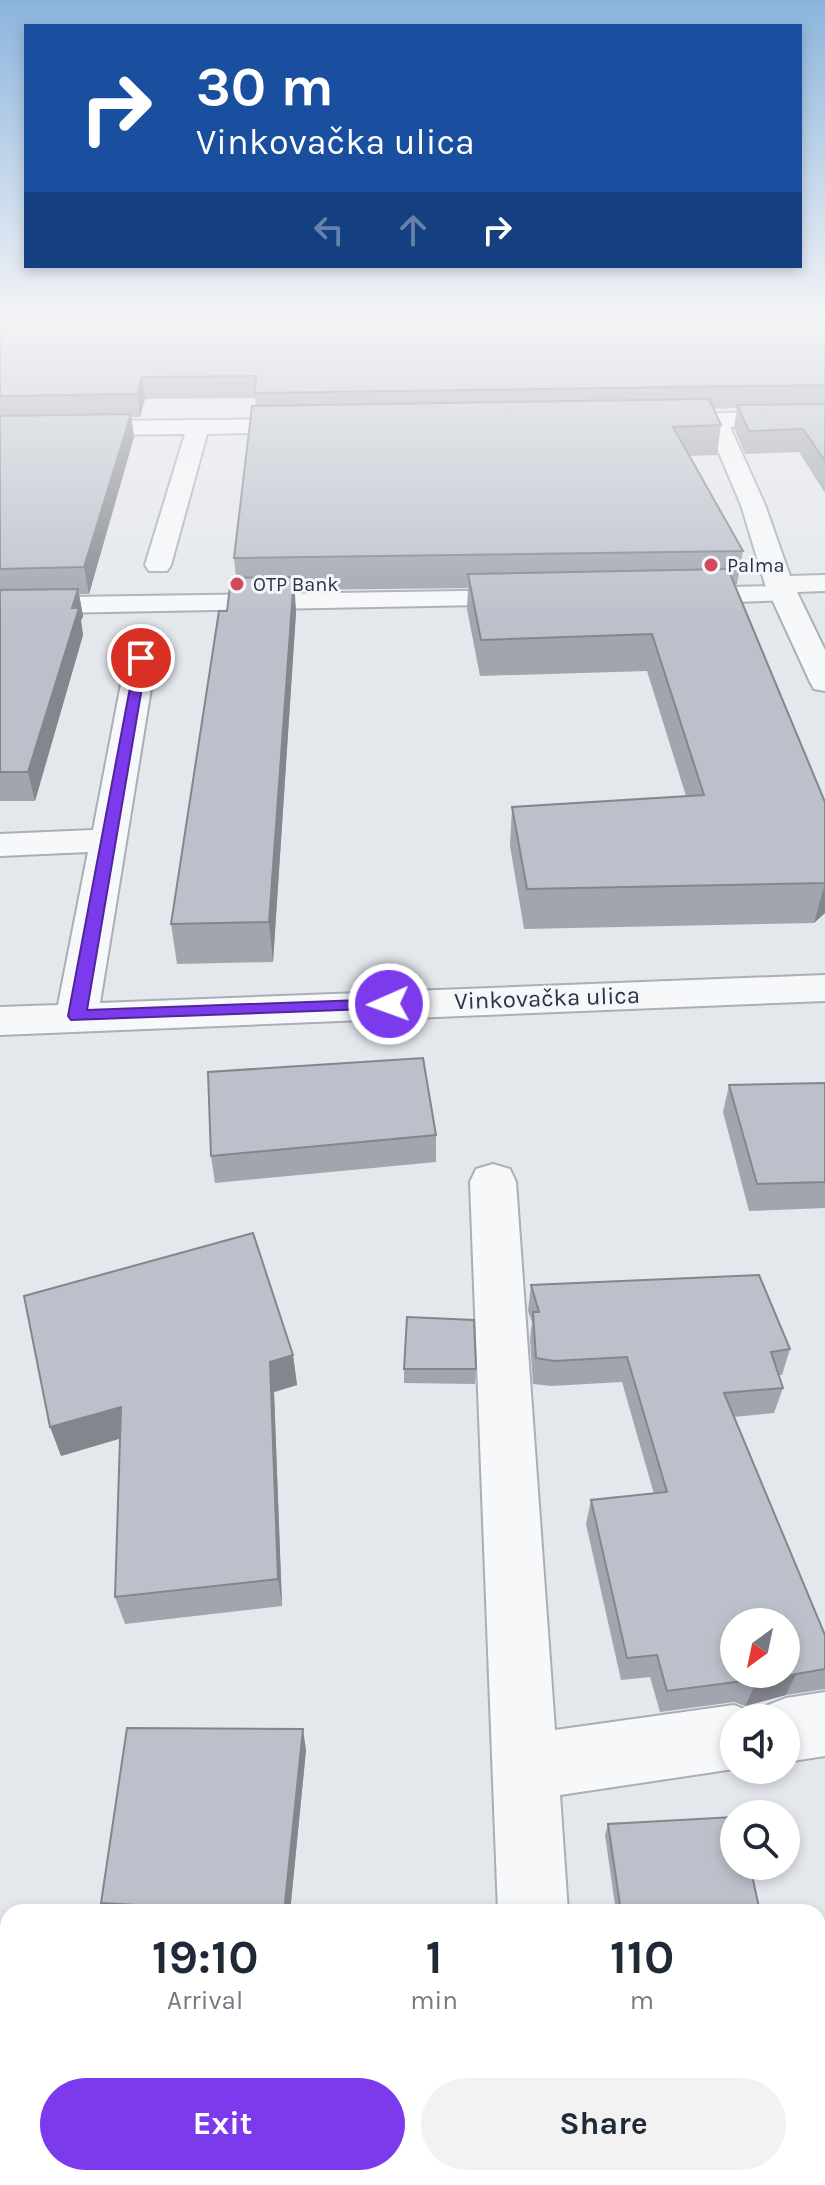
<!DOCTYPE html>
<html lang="en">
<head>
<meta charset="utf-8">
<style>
  body { margin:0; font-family:Karla,sans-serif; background:#f2f2f3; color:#1f2937; height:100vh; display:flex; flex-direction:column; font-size:30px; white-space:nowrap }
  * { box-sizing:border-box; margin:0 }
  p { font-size:26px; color:#747a83 }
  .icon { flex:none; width:44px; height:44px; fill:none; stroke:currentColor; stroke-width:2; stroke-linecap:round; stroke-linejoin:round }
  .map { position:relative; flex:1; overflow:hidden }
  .details { position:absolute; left:0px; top:1904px; width:826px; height:282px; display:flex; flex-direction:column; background:#fff; border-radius:24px 24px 0 0; box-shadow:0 4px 12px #0003 }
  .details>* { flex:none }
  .banner { position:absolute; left:24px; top:24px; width:778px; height:244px; border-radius:0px; box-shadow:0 4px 12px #0003; background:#1a4fa0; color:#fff; overflow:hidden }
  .needle { width:52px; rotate:213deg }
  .tools { position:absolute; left:720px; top:1608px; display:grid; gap:16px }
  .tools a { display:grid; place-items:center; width:80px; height:80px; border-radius:50%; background:#fff; box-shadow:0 4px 12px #0003; font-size:40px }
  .pin { position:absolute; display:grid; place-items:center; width:68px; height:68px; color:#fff; margin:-34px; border:4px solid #fff; border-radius:50%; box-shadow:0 2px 8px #0007 }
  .me { position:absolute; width:88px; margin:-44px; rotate:268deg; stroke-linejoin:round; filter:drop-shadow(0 0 6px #0008) }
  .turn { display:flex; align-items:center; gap:28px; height:168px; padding:0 40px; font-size:36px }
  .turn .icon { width:104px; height:104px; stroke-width:2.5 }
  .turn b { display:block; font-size:56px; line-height:68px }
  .lanes { display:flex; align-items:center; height:76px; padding:0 40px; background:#0003; justify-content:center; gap:40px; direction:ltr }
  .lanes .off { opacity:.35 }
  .eta { display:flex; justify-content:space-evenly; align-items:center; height:136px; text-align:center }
  .eta b { font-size:48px; font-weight:700; line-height:56px }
  .primary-button { display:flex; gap:16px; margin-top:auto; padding:16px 40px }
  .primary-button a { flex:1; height:92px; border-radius:48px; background:#7c3aed; color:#fff; font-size:32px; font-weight:700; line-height:92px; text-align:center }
  .primary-button a+a { background:#f2f2f3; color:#1f2937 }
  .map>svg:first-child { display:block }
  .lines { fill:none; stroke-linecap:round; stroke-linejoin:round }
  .pedestrian-casing { stroke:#a9aeb7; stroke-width:4 }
  .minor-casing { stroke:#a9aeb7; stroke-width:4 }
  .pedestrian { fill:#f7f8fa; fill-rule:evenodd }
  .minor { fill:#f7f8fa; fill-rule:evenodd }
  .wall { fill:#a1a5ae }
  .shaded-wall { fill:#83868d }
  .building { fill:#bbc0ca; stroke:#83868d; stroke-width:2; fill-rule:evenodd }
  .route { fill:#7c3aed; stroke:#51269a; stroke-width:2 }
  .poi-dot { fill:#d1495b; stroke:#f4f6f9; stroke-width:3 }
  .labels { text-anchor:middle; stroke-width:6; stroke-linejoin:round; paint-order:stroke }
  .far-poi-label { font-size:20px; fill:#2b3445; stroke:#f4f6f9; text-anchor:start }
  .street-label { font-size:24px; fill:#2b3445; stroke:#f4f6f9 }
</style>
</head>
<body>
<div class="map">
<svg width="825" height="2185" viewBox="0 0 825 2185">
  <rect width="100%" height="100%" fill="#e4e7ec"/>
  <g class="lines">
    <defs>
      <path id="pedestrian" d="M783,586L793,588L797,594L793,600L678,604L668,602L664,596L668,590L678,588Z
        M529,590L539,592L543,598L539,604L0,614V598Z"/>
      <path id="minor" d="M825,410V424L730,427L765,505L790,576L825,575V591L797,592L825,650V691L814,689L810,682L765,584L741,505L708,427L659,429L648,422L659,415Z
        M311,419L322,426L319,431L207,434L171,565L167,571H149L145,565L185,434L0,436V422Z
        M141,649L152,652L156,658L100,1003L825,975V1001L0,1035V1007L58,1005L88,852L0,856V834L93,830L126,658L130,652Z
        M493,1164L510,1169L516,1182L555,1730L734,1705L757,1714L759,1718H734V1769L560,1795L568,1912H498L470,1182L476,1169Z
        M825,1692V1756L786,1762V1718H759L763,1707L786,1698Z
        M507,2178H587L588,2185H508Z"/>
    </defs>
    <use href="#pedestrian" class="pedestrian-casing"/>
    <use href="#minor" class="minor-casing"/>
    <use href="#pedestrian" class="pedestrian"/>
    <use href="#minor" class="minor"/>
  </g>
  <path class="wall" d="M0,317H825V493L799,452L745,454L734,428L737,408L713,409L721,425L717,455L689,456L743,551L737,584H734L825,802V913L814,923L524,929L510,846L512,807L686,796L647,671L480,676L467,609L468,588L294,590L296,612L273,962L177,964L171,924L227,611L236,578L234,558L256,406L255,398L145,399L140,417H131L134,437L89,594H79L83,616L81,621L83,635L35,801H0Z
    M825,1083V1208L749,1211L723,1112L729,1085Z
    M436,1135V1162L215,1183L211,1156Z
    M531,1285L790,1349L782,1375H779L783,1388L774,1413L734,1417L825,1635V1689L786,1695L745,1706L734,1702L660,1712L650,1677L621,1680L586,1524L591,1500L654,1494L622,1382L551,1386L533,1384L530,1338L532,1322L528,1311Z
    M293,1355L297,1385L274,1392L282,1606L125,1624L115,1597L120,1438L61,1456Z
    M404,1369H476L475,1384L404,1383Z
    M306,1750L290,1912H106L101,1903Z
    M608,1824L760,1912H616L605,1835Z"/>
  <path class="shaded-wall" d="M142,377L145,399L140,417L137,394Z
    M131,414L134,437L89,594L84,567Z
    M294,577L296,612L273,962L269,922Z
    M78,589L83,616L81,621L83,635L35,801L28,772Z
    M825,883V913L814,923Z
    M293,1355L297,1385L274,1392L282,1606L278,1579L270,1362Z
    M121,1407L129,1436L61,1456L50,1427Z
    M796,1674L786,1695L745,1706L755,1685Z
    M303,1729L306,1750L290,1912H284Z
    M225,2178H231V2185H225Z"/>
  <path class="building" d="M0,317H825V385L255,393L256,376L142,377L137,394L0,396Z
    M709,399L721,425L673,427L743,551L234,558L252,406Z
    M825,404V461L803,429L749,431L737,405Z
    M131,414L84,567L0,569V416Z
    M728,569L825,802V883L527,889L512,807L704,795L652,634L481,640L468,574Z
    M294,577L269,922L171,924L219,611H227L231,578Z
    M78,589L72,608H79L28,772H0V590Z
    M423,1058L436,1135L211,1156L208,1072Z
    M825,1083V1182L757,1184L729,1085Z
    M253,1233L293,1355L270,1362L278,1579L115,1597L121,1407L50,1427L24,1296Z
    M759,1275L790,1349L771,1352L783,1388L724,1393L825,1635V1669L796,1674L755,1685L743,1681L667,1691L657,1655L627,1658L591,1500L667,1492L627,1357L554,1361L536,1358L533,1312H539L531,1285ZM734,1622H786V1674H734Z
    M407,1317L474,1320L476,1369H404Z
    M127,1728L303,1729L284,1912H260L101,1903Z
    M734,1817V1866H750L760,1912H621L608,1824Z
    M30,2178H225V2185H29Z"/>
  <linearGradient id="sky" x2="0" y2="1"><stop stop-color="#8bb4dd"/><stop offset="0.51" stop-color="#f3f4f6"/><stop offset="1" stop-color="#f3f4f6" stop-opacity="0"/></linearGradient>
  <rect width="825" height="623" fill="url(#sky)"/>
  <path class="route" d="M136,656L147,658L87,1010L389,999L397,1004L395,1008L71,1020L68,1016Z"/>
  <g class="poi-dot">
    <circle cx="711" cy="565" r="8"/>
    <circle cx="237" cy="584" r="8"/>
  </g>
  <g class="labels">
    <g class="far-poi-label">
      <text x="727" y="572">Palma</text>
      <text x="253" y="591">OTP Bank</text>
    </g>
    <g class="street-label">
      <text transform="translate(547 998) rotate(-2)" y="8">Vinkovačka ulica</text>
    </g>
  </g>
</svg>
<div class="tools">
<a><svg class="needle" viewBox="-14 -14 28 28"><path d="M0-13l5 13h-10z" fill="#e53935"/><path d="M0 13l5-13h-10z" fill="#747a83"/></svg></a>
<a><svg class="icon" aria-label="sound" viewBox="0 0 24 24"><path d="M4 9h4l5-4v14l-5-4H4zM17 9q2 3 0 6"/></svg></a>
<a><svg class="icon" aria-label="search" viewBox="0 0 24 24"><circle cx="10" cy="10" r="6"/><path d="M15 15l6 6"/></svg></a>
</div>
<div class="pin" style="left:141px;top:658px;background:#d93025"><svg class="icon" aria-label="arrive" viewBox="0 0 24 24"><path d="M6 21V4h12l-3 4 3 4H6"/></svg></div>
<svg class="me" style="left:389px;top:1004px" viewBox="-20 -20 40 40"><circle r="17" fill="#7c3aed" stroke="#fff" stroke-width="3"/><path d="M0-11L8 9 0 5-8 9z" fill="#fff"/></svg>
<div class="banner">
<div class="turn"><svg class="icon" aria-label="right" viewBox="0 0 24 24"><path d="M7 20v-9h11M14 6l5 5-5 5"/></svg><div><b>30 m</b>Vinkovačka ulica</div></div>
<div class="lanes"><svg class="icon off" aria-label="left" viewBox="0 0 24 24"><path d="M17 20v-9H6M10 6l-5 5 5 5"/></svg><svg class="icon off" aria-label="ahead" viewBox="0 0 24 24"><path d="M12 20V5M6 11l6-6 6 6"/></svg><svg class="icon" aria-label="right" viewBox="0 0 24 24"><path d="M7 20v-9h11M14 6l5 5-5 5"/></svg></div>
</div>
<section class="details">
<div class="eta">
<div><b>19:10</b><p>Arrival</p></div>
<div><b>1</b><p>min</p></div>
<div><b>110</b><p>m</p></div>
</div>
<div class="primary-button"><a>Exit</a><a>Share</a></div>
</section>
</div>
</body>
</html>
